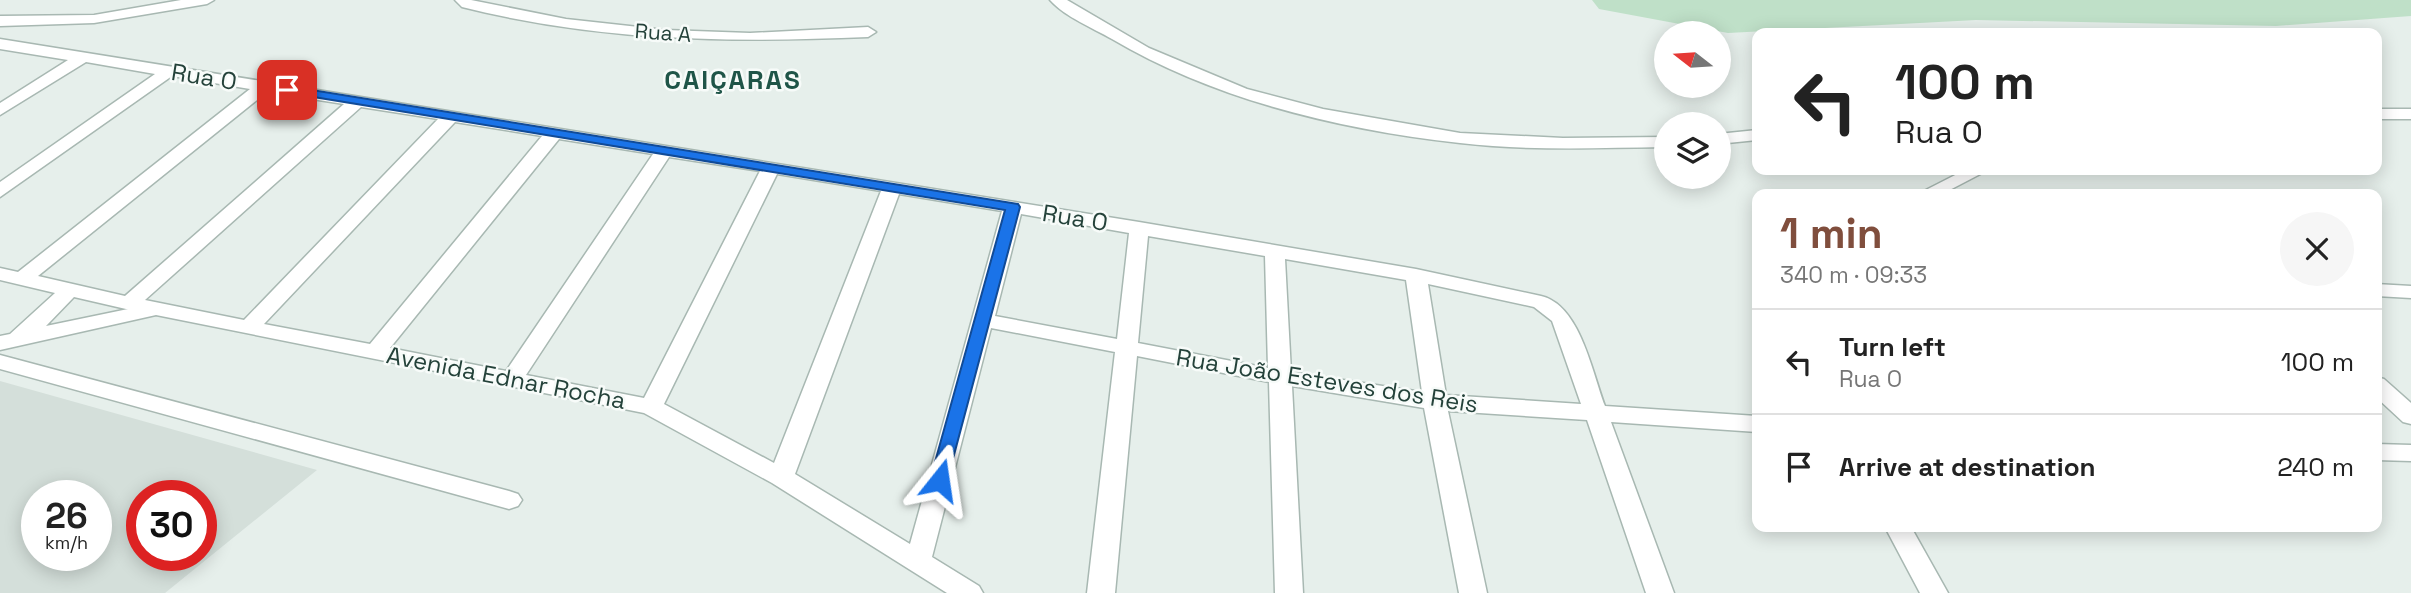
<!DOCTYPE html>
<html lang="en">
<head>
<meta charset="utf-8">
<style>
  body { margin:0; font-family:"Space Grotesk",sans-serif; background:#f6f6f6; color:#222; height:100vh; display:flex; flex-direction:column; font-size:26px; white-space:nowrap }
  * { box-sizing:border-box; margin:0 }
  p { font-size:23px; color:#767676 }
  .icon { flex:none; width:38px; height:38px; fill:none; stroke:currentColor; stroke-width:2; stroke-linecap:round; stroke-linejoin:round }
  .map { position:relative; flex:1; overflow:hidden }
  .drawer { position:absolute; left:1752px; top:189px; width:630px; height:343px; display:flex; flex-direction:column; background:#fff; border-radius:14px; box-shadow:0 4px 18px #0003 }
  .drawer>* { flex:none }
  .guide { position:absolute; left:1752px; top:28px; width:630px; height:147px; border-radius:14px; box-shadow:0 4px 18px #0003; background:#fff; color:#222; overflow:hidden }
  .needle { width:46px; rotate:287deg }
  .buttons { position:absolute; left:1654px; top:21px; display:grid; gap:14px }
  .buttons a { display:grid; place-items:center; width:77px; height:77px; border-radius:50%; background:#fff; box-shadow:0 4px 18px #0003; font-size:35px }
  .speed { position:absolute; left:21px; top:480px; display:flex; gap:14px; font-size:35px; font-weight:700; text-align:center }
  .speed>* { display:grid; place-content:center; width:91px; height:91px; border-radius:50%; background:#fff; box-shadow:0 4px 18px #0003; line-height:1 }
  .speed small { font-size:18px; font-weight:400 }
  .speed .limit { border:10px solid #d22; background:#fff; color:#111 }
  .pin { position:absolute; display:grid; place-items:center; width:60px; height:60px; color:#fff; margin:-30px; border-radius:14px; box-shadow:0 4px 10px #0006 }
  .me { position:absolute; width:77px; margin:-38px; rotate:15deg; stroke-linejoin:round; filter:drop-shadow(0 0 5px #0008) }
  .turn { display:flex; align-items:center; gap:24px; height:147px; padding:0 28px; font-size:32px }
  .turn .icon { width:91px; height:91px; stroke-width:2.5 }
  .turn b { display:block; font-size:49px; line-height:60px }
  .round { display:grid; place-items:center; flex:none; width:74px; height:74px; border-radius:37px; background:#f6f6f6 }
  .overview { display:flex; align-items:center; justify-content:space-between; height:119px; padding:0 28px }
  h1 { font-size:42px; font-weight:600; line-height:52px; color:#804e3d }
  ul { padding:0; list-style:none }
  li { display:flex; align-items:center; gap:21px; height:105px; padding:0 28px; border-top:2px solid #e0e0e0 }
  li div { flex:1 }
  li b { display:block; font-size:26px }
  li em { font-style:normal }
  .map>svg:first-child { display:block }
  .built { fill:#d4dfda; fill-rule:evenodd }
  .green { fill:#bfe0c8 }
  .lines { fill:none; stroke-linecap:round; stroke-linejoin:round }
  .minor-casing { stroke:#a8b8b2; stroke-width:3 }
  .minor { fill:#fff; fill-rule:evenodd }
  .route { fill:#1a73e8; stroke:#114b97; stroke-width:2 }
  .labels { text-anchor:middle; stroke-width:5; stroke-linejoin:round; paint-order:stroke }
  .far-street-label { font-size:21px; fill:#24423a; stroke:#f7fbf9 }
  .street-label { font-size:24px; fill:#24423a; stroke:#f7fbf9 }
  .far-district-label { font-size:26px; font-weight:bold; letter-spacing:2px; fill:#1f5548; stroke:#f7fbf9 }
</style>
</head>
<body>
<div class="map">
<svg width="2411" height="593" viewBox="0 0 2411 593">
  <rect width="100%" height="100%" fill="#e6efeb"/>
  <path class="built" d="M0,381L317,470L165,593H0ZM37,495H96V555H37ZM142,495H201V555H142Z"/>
  <path class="green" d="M1592,0H2411V16L2276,26L1976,20L1728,33L1599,9Z"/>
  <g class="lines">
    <defs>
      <path id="minor" d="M181,0H214L207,4L94,23L0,26V16L94,15Z
        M455,0H471L566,19L666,30L750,33L868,27L876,32L868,37C730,43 597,41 462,7Z
        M1050,0H1067L1149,48L1247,89L1323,109L1460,133L1563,138L1666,137V147C1598,148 1528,151 1460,143C1342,130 1215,100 1112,39C1093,28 1065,17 1050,0Z
        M0,39L1139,222L1416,269L1541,296C1580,305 1592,372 1605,406L1757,416V432L1611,422L1674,593H1646L1587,420L1448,411L1487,593H1459L1424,408L1292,386L1303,593H1275L1269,382L1137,356L1115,593H1087L1115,352L991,328L932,557L979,586L983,593H947L772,483L644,413L156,315L0,350V336L10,334L55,293L0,280V268L18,272L250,89L172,76L0,197V182L155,74L86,62L0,115V103L68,60L0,49ZM267,92L344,104L125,296L38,276ZM361,107L438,119L244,320L145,300ZM455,122L542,136L370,344L264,324ZM559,139L653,154L506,371L390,348ZM669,157L760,171L644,398L526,375ZM777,174L881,191L774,463L664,404ZM899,194L1002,211L910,544L795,474ZM1021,214L1129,233L1117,339L995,316ZM1148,236L1265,256L1268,368L1138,343ZM1285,259L1406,280L1422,392L1291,372ZM1428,284L1534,307L1552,321L1581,404L1446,395ZM74,297L126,309H128L46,326Z
        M2376,109H2411V119H2376Z
        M1757,130V140L1718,144V134Z
        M1965,170H1988L1942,194H1918Z
        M2376,284L2411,286V298L2376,296Z
        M0,355L509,491L518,494L522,500L518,506L509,509L0,369Z
        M2376,377L2384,379L2411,403V424L2403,422L2376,397Z
        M2376,444L2411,445V461L2376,460Z
        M1885,527H1911L1948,593H1920Z"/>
    </defs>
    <use href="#minor" class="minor-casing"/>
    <use href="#minor" class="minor"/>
  </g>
  <path class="route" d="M287,86L1018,204L1020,207L946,485H933L930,480L1005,210L283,92L281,90Z"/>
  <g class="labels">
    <g class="far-street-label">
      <text transform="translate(663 33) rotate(4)" y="7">Rua A</text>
    </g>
    <g class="street-label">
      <text transform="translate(204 77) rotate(9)" y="8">Rua O</text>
      <text transform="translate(1075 218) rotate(9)" y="8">Rua O</text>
      <text transform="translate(506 378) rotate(11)" y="8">Avenida Ednar Rocha</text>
      <text transform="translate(1327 381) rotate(9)" y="8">Rua João Esteves dos Reis</text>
    </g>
    <g class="far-district-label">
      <text x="733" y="89">CAIÇARAS</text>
    </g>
  </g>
</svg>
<div class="buttons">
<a><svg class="needle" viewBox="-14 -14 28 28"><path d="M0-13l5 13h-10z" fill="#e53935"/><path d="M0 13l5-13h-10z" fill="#767676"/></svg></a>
<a><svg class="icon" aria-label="layers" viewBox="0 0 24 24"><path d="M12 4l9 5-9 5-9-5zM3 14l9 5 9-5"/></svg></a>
</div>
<div class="speed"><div>26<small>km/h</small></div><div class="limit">30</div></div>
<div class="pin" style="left:287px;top:90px;background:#d93025"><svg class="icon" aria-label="arrive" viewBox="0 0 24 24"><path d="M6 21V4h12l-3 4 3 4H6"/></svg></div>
<svg class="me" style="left:940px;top:480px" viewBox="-20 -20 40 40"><path d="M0-17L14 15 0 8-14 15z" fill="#1a73e8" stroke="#fff" stroke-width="4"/></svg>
<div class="guide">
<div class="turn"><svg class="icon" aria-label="left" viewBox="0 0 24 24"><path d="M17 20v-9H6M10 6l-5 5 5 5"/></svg><div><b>100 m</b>Rua O</div></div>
</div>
<section class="drawer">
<div class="overview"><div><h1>1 min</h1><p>340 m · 09:33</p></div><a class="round"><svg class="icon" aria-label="close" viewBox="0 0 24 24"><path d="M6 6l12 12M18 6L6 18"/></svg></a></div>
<ul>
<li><svg class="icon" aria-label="left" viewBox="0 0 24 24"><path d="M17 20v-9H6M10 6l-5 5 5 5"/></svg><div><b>Turn left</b><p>Rua O</p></div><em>100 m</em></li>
<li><svg class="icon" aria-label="arrive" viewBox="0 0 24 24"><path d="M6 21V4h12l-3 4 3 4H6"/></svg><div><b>Arrive at destination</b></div><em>240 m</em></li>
</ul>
</section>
</div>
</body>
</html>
